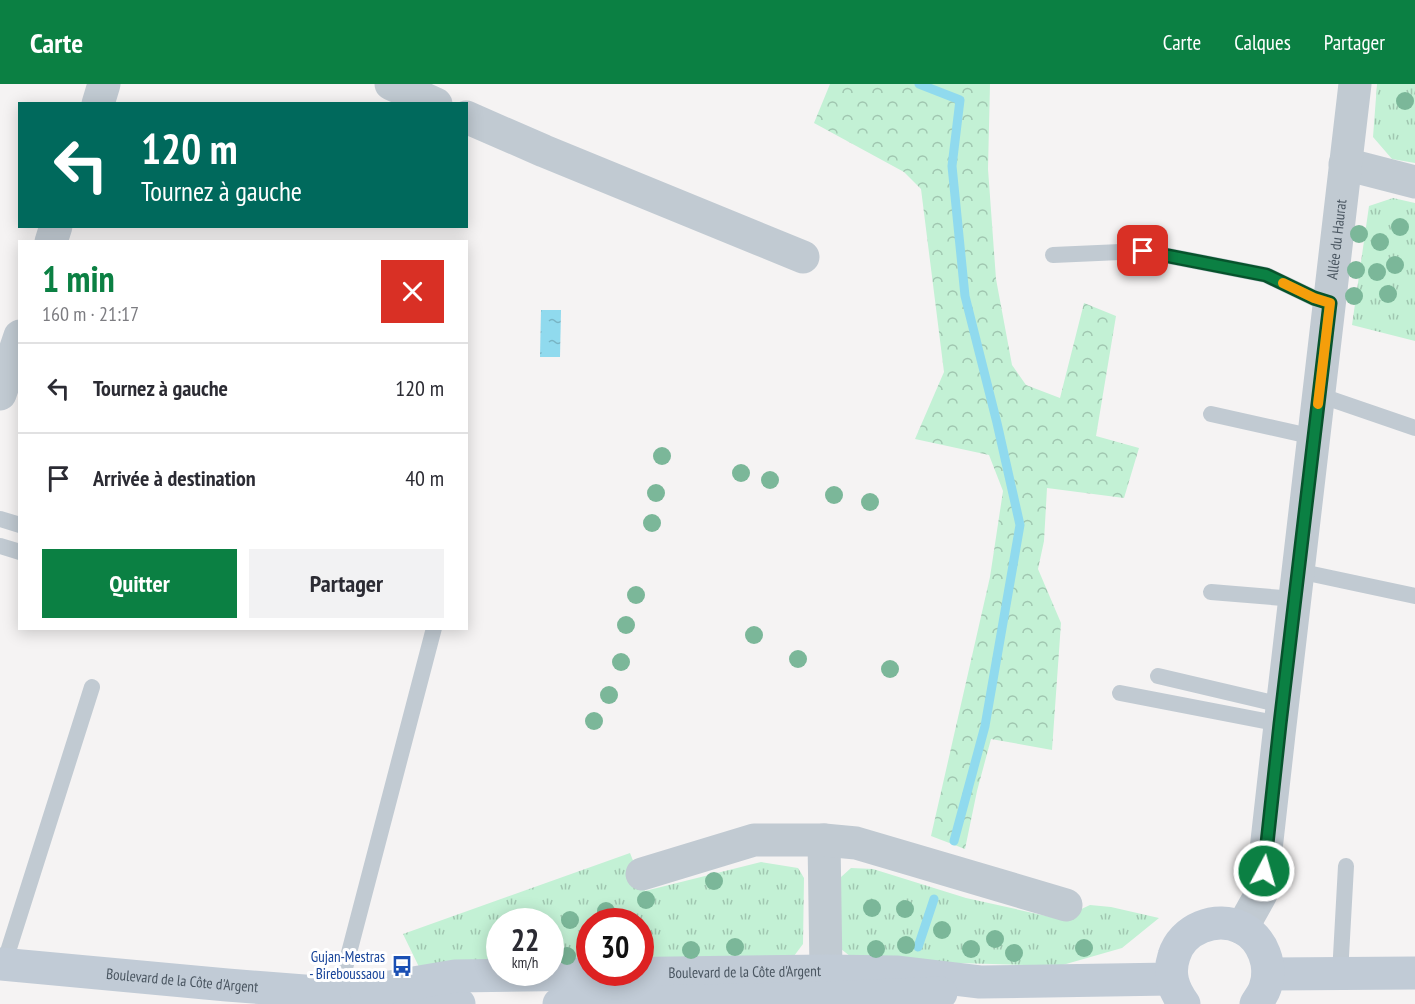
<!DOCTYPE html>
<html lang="fr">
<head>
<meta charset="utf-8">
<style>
  body { margin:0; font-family:"PT Sans Narrow",sans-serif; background:#f2f2f3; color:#2b2b33; height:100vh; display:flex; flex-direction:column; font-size:22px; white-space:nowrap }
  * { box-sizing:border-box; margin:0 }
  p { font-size:20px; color:#7c7c81 }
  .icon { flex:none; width:33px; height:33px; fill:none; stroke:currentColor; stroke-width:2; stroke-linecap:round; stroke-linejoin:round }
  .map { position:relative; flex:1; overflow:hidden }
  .sheet { position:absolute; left:18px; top:156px; width:450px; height:390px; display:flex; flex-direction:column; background:#fff; border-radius:0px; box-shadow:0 3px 15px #0003 }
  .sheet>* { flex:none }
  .banner { position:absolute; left:18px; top:18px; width:450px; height:126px; border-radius:0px; box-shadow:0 3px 15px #0003; background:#00695c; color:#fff; overflow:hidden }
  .speed { position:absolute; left:486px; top:824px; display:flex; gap:12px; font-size:30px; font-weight:700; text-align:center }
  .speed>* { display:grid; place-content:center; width:78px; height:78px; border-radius:50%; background:#fff; box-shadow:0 3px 15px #0003; line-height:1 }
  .speed small { font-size:15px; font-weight:400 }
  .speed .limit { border:9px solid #d22; background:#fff; color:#111 }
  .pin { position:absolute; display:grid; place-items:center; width:51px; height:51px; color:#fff; margin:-26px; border-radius:12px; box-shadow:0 3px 9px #0006 }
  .me { position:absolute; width:66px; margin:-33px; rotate:6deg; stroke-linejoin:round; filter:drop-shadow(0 0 4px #0008) }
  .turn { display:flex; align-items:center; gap:21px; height:126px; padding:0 24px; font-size:27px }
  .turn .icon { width:78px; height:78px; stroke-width:2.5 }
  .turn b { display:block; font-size:42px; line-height:51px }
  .round { display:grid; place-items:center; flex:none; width:63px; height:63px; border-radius:0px; background:#f2f2f3 }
  .head { display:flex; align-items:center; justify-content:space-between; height:102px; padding:0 24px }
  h1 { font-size:36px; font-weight:700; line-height:45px; color:#0b8043 }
  .primary-button { display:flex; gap:12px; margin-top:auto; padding:12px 24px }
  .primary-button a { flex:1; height:69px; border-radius:0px; background:#0b8043; color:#fff; font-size:24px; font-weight:700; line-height:69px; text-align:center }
  .primary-button a+a { background:#f2f2f3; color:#2b2b33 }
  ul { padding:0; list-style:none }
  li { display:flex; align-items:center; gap:18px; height:90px; padding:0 24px; border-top:2px solid #e1e1e2 }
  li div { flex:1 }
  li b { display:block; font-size:22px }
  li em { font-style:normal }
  header { display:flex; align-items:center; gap:36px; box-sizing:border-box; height:84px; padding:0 30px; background:#0b8043; color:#fff }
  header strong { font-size:28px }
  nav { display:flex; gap:33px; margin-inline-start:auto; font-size:21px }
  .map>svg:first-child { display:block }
  .grass { fill:url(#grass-tufts) }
  .forest { fill:url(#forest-crowns) }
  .water { fill:url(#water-ripples) }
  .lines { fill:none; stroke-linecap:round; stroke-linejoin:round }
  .stream { stroke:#90daee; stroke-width:9 }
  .service { stroke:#c1cad2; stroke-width:16 }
  .minor { stroke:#c1cad2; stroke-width:33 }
  .secondary { stroke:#c1cbd6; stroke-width:33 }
  .tree { fill:#7bb799 }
  .route-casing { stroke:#07532c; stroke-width:15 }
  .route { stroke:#0b8043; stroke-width:10 }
  .slow { stroke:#f59e0b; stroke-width:10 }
  .labels { text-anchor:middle; stroke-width:6; stroke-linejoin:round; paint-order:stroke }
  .street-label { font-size:15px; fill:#4a5661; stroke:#fff }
  .transit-label { font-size:15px; fill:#164399; stroke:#fff; text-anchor:end }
</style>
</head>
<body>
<header>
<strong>Carte</strong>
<nav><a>Carte</a><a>Calques</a><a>Partager</a></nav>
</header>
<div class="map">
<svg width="1415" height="920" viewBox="0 0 1415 920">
  <defs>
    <pattern id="grass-tufts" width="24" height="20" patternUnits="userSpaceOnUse" patternTransform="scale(1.5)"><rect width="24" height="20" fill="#c3f1d5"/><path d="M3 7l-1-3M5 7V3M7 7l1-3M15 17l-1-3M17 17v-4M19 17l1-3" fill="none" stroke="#a0c6b0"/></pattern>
    <pattern id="forest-crowns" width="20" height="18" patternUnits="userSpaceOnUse" patternTransform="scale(1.5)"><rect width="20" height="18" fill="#c3f1d5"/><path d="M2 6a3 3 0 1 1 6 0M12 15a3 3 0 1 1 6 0" fill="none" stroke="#a0c6b0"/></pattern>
    <pattern id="water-ripples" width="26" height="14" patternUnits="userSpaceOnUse" patternTransform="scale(1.5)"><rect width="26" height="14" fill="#90daee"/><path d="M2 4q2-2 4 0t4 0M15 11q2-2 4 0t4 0" fill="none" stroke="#78b4c4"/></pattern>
  </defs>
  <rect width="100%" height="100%" fill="#f5f3f3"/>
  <path class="grass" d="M1377,0H1415V79L1392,75L1373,53Z
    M1393,114L1415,119V257L1352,241L1369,122Z
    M630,769L645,807L761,778L798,784L804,794L803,860L788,880L641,883L640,837H590L589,885L551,886L550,837H500L499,887L420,885L403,850Z
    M851,784L873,785L966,814L1060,835L1090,821L1111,823L1159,834L1122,864L1059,882L855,876L841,865V793Z"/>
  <path class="forest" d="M830,0H990L988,85L996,195L1012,281L1026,301L1060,314L1084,219L1116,232L1096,352L1139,364L1124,414L1047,404L1044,457L1038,485L1061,539L1052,666L991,655L977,707L965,765L931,752L990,493L1003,407L989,371L915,355L944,288L921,105L904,88L814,39Z"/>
  <path class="water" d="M541,226H561L560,273H540Z"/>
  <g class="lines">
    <path class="stream" d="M919,0L960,16L952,82L965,212L997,339L1020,441L985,642L954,757
      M918,863L934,815"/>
    <path class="service" d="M1053,171L1143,167L1266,191L1314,214L1330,219
      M1319,311L1415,344
      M1211,330L1314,353
      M0,435L20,441
      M0,462L20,468
      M1298,487L1415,512
      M1211,508L1295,515
      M1158,592L1282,621
      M1120,609L1280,640
      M4,880L92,603
      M1340,890L1346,782
      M339,907L434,544"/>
    <g class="minor">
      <path d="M391,0L436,20"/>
      <path d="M98,20L104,0"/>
      <path d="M466,33L544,67L803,173"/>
      <path d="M1345,80L1415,98"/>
      <path d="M51,158L56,142"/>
      <path d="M0,310L20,252"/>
      <path d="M824,756L826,887"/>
      <path d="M642,790L754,756H824L856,759L1066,821"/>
      <path id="s1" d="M1242,844L1261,810L1279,650L1355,0"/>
    </g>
    <g class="secondary">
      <path id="s2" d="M0,880L227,901L317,908L366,907L459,920"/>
      <path d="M1268,890L1415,889"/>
      <path id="s3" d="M366,907L455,892L826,887L896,888L980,898L1171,895"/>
      <path d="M559,920L826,914L941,909"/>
      <path d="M1184,920C1173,905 1168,890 1174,872C1182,845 1216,831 1242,844C1263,855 1273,882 1265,904C1263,910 1259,915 1256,920"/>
    </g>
  </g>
  <g class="tree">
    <circle cx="1405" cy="17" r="9"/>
    <circle cx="1400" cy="143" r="9"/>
    <circle cx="1359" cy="150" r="9"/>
    <circle cx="1380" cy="158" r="9"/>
    <circle cx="1395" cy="181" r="9"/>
    <circle cx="1356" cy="186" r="9"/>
    <circle cx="1377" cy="188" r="9"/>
    <circle cx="1388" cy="210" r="9"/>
    <circle cx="1354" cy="212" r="9"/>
    <circle cx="662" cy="372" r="9"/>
    <circle cx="741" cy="389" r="9"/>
    <circle cx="770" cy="396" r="9"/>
    <circle cx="656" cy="409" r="9"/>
    <circle cx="834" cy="411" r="9"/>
    <circle cx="870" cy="418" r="9"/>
    <circle cx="652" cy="439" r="9"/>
    <circle cx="636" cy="511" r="9"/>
    <circle cx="626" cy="541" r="9"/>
    <circle cx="754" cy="551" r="9"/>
    <circle cx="798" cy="575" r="9"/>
    <circle cx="621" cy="578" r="9"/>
    <circle cx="890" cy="585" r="9"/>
    <circle cx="609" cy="611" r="9"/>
    <circle cx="594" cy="637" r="9"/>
    <circle cx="714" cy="797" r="9"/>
    <circle cx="646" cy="816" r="9"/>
    <circle cx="872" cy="824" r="9"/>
    <circle cx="905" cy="825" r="9"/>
    <circle cx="606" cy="827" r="9"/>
    <circle cx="570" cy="836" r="9"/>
    <circle cx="942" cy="846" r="9"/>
    <circle cx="995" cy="855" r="9"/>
    <circle cx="906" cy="861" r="9"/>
    <circle cx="735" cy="863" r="9"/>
    <circle cx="1084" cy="864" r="9"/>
    <circle cx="876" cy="865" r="9"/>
    <circle cx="971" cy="865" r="9"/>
    <circle cx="691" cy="866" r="9"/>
    <circle cx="1014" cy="869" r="9"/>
    <circle cx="567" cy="872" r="9"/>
  </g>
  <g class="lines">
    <defs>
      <path id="route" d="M1143,167L1266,191L1314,214L1330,219L1280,640L1264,787"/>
    </defs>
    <use href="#route" class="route-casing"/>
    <use href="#route" class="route"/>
    <path class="slow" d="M1283,199L1314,214L1330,219L1318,320"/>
  </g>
  <defs>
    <symbol id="bus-bare" viewBox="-9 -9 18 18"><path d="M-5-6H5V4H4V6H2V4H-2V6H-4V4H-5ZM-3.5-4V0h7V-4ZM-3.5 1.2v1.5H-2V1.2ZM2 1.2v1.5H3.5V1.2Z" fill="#1a4fb4" stroke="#fff" stroke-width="2.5" paint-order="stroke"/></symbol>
  </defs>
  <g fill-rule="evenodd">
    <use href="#bus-bare" x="387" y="867" width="30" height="30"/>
  </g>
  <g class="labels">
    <g class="street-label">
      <text dy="5" stroke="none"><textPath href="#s1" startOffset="698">Allée du Haurat</textPath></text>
      <text dy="5" stroke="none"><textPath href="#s3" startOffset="380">Boulevard de la Côte d'Argent</textPath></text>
      <text dy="5" stroke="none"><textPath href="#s2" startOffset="183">Boulevard de la Côte d'Argent</textPath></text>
    </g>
    <g class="transit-label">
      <text x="385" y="878">Gujan-Mestras<tspan x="385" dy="17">- Bireboussaou</tspan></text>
    </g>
  </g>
</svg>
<div class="speed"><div>22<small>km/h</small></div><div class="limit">30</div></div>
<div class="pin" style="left:1143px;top:167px;background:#d93025"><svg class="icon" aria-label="arrive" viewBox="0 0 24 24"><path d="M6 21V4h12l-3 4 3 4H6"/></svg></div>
<svg class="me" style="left:1264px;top:787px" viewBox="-20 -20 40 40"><circle r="17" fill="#0b8043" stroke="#fff" stroke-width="3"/><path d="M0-11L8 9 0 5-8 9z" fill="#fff"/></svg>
<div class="banner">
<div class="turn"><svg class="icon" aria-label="left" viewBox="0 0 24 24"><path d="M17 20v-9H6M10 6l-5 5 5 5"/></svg><div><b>120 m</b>Tournez à gauche</div></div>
</div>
<section class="sheet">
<div class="head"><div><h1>1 min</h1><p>160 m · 21:17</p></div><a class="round" style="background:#d93025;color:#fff"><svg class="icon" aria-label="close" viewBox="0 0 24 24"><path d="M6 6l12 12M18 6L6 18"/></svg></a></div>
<ul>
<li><svg class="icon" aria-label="left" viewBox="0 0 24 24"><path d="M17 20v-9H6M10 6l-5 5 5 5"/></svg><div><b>Tournez à gauche</b></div><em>120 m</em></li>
<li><svg class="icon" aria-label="arrive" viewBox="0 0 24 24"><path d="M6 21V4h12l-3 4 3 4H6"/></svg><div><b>Arrivée à destination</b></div><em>40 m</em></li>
</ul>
<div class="primary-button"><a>Quitter</a><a>Partager</a></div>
</section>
</div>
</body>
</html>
